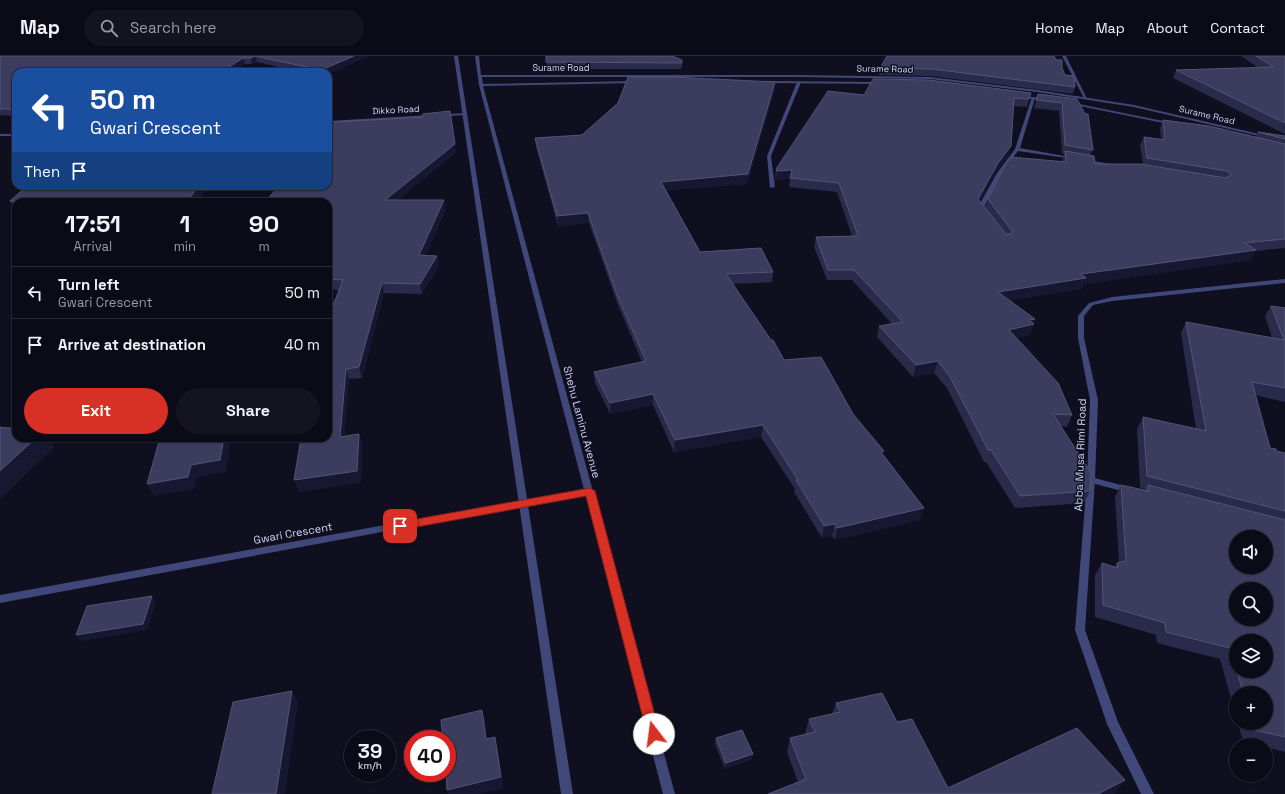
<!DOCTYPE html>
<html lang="en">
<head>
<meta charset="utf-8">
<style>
  body { margin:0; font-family:"Space Grotesk",sans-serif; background:#141420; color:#f1f3f6; height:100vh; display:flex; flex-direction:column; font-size:15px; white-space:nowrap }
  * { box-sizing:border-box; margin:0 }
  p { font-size:13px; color:#9a9ba1 }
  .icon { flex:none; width:22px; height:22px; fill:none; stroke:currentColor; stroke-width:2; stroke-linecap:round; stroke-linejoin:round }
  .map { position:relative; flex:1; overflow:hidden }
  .drawer { position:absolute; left:12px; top:142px; width:320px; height:244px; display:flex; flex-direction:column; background:#0b0b17; border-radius:12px; box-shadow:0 1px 3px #0004,0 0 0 1px #2b2b36 }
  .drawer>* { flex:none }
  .hud { position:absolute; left:12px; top:12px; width:320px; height:122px; border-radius:12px; box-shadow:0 1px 3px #0004,0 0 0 1px #2b2b36; background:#1a4fa0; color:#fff; overflow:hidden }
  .buttons { position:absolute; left:1229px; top:474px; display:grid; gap:8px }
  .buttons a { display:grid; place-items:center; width:44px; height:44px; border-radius:50%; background:#0b0b17; box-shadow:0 1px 3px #0004,0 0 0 1px #2b2b36; font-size:20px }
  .speed { position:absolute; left:344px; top:674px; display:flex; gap:8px; font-size:20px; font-weight:700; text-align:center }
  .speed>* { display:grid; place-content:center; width:52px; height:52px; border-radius:50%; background:#0b0b17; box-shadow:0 1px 3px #0004,0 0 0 1px #2b2b36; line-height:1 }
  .speed small { font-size:10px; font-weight:400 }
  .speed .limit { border:6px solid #d22; background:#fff; color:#111 }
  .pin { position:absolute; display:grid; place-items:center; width:34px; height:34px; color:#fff; margin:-17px; border-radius:8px; box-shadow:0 2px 6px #0006 }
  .me { position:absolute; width:44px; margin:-22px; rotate:345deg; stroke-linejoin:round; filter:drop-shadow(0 0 3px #0008) }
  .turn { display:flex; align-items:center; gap:14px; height:84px; padding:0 12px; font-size:18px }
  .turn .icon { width:52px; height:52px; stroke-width:2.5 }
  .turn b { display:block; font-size:28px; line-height:34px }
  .then { display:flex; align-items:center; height:38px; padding:0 12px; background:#0003; gap:8px; font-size:15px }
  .eta { display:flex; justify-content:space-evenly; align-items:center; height:68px; text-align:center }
  .eta b { font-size:24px; font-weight:800; line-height:28px }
  .button { display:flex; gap:8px; margin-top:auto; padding:8px 12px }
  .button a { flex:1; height:46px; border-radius:24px; background:#d93025; color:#fff; font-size:16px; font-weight:800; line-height:46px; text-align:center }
  .button a+a { background:#141420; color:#f1f3f6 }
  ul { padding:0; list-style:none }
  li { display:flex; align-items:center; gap:12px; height:52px; padding:0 12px; border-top:1px solid #2b2b36 }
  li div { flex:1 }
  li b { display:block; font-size:15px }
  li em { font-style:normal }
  header { display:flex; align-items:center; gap:24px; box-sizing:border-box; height:56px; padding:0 20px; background:#0b0b17; border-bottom:1px solid #2b2b36 }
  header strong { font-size:19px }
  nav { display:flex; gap:22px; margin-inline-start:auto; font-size:14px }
  .search { width:280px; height:36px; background:#141420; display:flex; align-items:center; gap:10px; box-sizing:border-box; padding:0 14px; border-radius:22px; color:#9a9ba1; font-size:15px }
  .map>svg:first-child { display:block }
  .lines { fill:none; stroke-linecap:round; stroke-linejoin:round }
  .service { fill:#3f4879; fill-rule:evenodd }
  .minor { fill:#3f4879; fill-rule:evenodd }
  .tertiary { fill:#3f4879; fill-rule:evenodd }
  .wall { fill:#2a2a4b; fill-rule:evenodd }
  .shaded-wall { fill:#171732 }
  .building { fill:#3c3c5e; stroke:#535476; fill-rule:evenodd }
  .route { fill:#d93025; stroke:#8d1f18 }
  .labels { text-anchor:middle; stroke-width:3; stroke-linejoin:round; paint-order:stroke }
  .far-street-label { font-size:9px; fill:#d2d5fa; stroke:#0f0f1f }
  .street-label { font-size:11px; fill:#d2d5fa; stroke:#0f0f1f }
</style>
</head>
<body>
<header>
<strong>Map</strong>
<div class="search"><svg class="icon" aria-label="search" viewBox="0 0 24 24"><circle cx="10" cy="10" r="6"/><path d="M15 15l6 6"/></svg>Search here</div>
<nav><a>Home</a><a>Map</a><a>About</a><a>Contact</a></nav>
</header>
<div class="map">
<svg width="1285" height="738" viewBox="0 0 1285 738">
  <rect width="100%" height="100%" fill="#0f0f1f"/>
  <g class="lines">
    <path class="service" d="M1062,0H1066L1087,43L1084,42Z
      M1091,421L1132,432L1133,434L1132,436L1129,437L1088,426L1087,424L1088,422Z"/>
    <path class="minor" d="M799,25L801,26L771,100L775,131L770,132L767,100L797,26Z
      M1032,41L1035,42L1020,92L1075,102L1073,103L1018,95L1001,117L983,153L986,156L981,157L977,153L997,117L1015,93Z
      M466,57V59H465L328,67V65Z
      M0,78H16V80H0Z
      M1082,103L1116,109L1118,110L1116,111L1084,105H1082Z
      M1285,223V227L1112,245L1093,249L1084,260V282L1098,344L1095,424L1085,574L1118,666L1154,738H1141L1107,668L1075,574L1087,424L1090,344L1078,282V260L1089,247L1112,241Z
      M589,432L592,433L593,435L592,437L0,547V539Z"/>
    <path class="tertiary" d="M454,0H458L573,738H561Z
      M475,0H479L481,19H797L930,21L1037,34L1134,49L1285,84V86L1134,51L1037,36L930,23L797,21H482L483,28L636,25L638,26L636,27L483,30L675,738H663L479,29Z
      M766,25L880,26L882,27L880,28L765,27Z
      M1018,39L1047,43L1049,44L1047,45L1019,41Z
      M1069,46L1173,67L1175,68L1173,69L1070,48Z"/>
  </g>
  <path class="wall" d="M0,0H369L328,18V16H301L257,6L252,8H245L16,16V60L0,59Z
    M546,0L682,4V10L681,13H547Z
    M1241,0H1285V78L1173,22L1176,14L1259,12Z
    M880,12H1062L1065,19L1075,31L1073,38L930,20L879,19Z
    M775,33L747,128L666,134L700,196L773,216L772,226L732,228L784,304L853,358L883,398L920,464L835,484L832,480L822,482L794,436L795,433L761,381L674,396L653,349L610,358L595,327L594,316L642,306L618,249L589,167L558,170L536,91L535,82L582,79Z
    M1031,37L1027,51L1014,50L1009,99L996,116L980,145L985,151L988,143L1062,105L1064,98L1062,97L1059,55L1034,52L1038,38L1077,43L1093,94L1090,99L1095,108H1143L1140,89L1144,81L1161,83L1160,72L1163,64L1256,81L1258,76L1285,80V192L1255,195L1250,204L1083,228L1082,233L1009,244L1035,263L1033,268H1034L1030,279L1016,282L1072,359L1067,371L1061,370L1090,435L1084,447L1015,452L986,406H984L947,332L934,317L913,321L877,281L879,270L892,268L852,224H827L814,191L816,181L852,180L837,136L789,131L790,123L776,124L775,122L776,113L864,39Z
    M456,96L398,144L446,153L425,200H437L439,210L422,238L384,237L362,322L349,323L344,380L359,378L362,389L361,426L299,436L339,234L328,233V146Z
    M27,130H208L197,146H16V154H15L10,145Z
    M1271,250L1285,252V346L1255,339L1270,392L1276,395L1285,397V696L1266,691V689H1258L1243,685L1238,667H1266V637H1236V660L1220,603L1157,587L1156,579L1095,561V519L1102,507L1115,511L1117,507H1119L1115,441L1121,429L1145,434V433L1140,432L1137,373L1143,361L1196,373L1181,277L1186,266L1272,282L1265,260ZM1236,585L1266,615H1236Z
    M836,647L897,666L948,732L1125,724L1114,738H768L798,726L787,696L790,682L805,678L809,663L832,658Z
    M716,682L753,698L751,704L725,713L715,688Z"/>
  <path class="shaded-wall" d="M255,0L257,6L252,8L251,2Z
    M354,0H369L328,18V16H322L321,14Z
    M243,2L245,8L232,16H221Z
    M775,26V33L747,128L661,135V126Z
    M450,55L456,96L387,154L385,144Z
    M1011,90L1009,99L996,116L976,152L978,143L998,107Z
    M792,114L790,123L776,124L777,115Z
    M198,130H208L197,146H187Z
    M444,144L446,153L421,209L419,199Z
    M588,157L589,167L558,170L557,160Z
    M1256,194L1250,204L1083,228L1082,233L995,246L998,236L1081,218Z
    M437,200L439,210L422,238L420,228Z
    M382,227L384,237L362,322L359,311Z
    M1035,263L1033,269L1034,268L1030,279L1005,285L1009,274L1029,264Z
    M938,305L934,317L913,321L916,309Z
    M346,313L349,323L343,392L340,381Z
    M653,338V349L610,358V347Z
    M763,369L761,381L674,396L675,384Z
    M359,378L362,389L361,426L299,436L294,424Z
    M36,382H48L55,391L0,443V415Z
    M224,382H231L226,416L197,421L194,433L154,440L147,428L191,409Z
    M924,452L920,464L835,484L837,472Z
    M835,468L832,480L822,482L824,470Z
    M152,540L156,546L147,574L81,585L76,579Z
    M292,635L298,647L285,738H276Z
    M482,654L485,665L489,694L486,683Z
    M495,681L497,693L504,732L480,738H448L447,734Z
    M753,698L751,704L725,713L726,707Z
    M1125,724L1114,738H1098Z"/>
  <path class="building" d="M0,0H354L321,14L255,0L251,2H243L221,16H16V53H0Z
    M546,0H672L682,4V7L546,6Z
    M887,0H1054L1056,4H1062V12L1065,19L1074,20L1075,31L932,13L880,12Z
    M1256,0H1285V67L1176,14L1274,11Z
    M628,21H672L775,26L748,118L661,126L700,196L761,192L773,216L726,218L771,284H773L784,304L821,301L853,358L884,395L881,396L924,452L837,472L835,468L824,470L796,424H798L763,369L675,384L653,338L610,347L594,316L646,305L617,239L588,157L557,160L535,82L582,79L618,47Z
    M873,23L929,24L1031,37L1029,43L1014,42L1011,90L998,107L978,143L1006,178H1012V175L988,143L1005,109L1011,101L1066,106L1065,95L1094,100L1095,108H1140L1226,122L1231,119L1227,115L1147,102L1144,81L1165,84L1163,64L1209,70L1285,88V183L1244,187L1256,194L1081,218L1086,222L998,236L1035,263L1029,264L1034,268L1009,274L1058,327L1072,359L1053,358L1091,417L1090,435L1020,440L991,394H988L950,321L938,305L916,309L879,270L903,266L854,214H828L816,181L858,180L839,127L790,122L792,114L777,115L776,113L828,35L864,39Z
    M1038,38L1077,43L1085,58H1088L1093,94L1065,89L1062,47L1036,44Z
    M450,55L455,88L385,144H444L419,199L437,200L420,228L382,227L359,311L346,313L340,381L359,378L357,415L294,424L301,382H328V262L343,224L328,223V146H265L279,130H328V75L336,66L422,61L423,58Z
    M1258,76L1285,80V83Z
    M27,130H198L187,146H96L98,144L10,145Z
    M1271,250L1285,252V332L1252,326L1270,392L1276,393V395L1285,397V455L1147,420L1143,361L1206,375L1186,266L1284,284Z
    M0,371L16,373V382H36L0,415Z
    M160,382H224L220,404L191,409L188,421L147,428Z
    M1121,429L1148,435V429L1285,464V681L1254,674L1252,667H1266V637H1243L1237,615H1266V585H1236V612L1230,592L1166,576L1165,567L1103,549L1102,507L1118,512L1117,507L1126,505ZM1236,481H1266V511H1236ZM1236,533H1266V563H1236Z
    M152,540L143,568L76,579L87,550Z
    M292,635L276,738H212L233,646Z
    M882,637L897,666L912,663L948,732L1077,672L1125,724L1098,738H768L806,723L790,682L815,676L809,663L840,656L836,647Z
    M482,654L486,683L495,681L501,721L447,734L446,717H447V683H443L441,664Z
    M742,674L753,698L726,707L716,682Z"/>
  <path class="route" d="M590,432L595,435L660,678L658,682L654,684L649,682L647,678L586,440L400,474L395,470L400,466Z"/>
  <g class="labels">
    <g class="far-street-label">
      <text x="561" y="15">Surame Road</text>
      <text transform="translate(885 13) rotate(1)" y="3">Surame Road</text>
      <text transform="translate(396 54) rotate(-3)" y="3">Dikko Road</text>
      <text transform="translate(1207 59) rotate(13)" y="3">Surame Road</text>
    </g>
    <g class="street-label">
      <text transform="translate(582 366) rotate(75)" y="4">Shehu Laminu Avenue</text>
      <text transform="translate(1080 399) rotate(-88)" y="4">Abba Musa Rimi Road</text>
      <text transform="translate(293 477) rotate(-10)" y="4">Gwari Crescent</text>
    </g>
  </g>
</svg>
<div class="buttons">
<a><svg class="icon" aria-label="sound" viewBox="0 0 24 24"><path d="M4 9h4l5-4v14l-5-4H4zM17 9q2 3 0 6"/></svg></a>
<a><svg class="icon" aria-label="search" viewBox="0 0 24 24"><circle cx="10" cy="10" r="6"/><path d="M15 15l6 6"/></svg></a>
<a><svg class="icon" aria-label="layers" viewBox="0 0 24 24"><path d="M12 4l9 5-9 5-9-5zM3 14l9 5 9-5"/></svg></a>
<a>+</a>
<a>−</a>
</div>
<div class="speed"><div>39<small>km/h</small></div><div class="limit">40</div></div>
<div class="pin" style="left:400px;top:470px;background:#d93025"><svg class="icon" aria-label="arrive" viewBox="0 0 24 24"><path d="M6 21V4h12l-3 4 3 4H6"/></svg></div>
<svg class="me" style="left:654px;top:678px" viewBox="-20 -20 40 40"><circle r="19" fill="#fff"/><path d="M0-13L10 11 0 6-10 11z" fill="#d93025"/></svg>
<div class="hud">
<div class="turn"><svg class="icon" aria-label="left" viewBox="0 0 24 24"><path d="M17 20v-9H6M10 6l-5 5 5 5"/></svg><div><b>50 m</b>Gwari Crescent</div></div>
<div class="then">Then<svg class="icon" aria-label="arrive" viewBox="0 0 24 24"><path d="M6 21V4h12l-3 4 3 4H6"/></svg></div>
</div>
<section class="drawer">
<div class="eta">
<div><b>17:51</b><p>Arrival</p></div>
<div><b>1</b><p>min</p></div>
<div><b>90</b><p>m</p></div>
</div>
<ul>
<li><svg class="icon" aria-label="left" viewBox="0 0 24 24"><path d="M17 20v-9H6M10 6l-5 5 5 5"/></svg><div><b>Turn left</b><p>Gwari Crescent</p></div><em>50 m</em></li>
<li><svg class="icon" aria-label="arrive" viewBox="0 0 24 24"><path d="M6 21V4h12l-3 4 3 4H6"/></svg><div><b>Arrive at destination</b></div><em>40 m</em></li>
</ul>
<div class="button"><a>Exit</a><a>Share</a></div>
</section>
</div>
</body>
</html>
